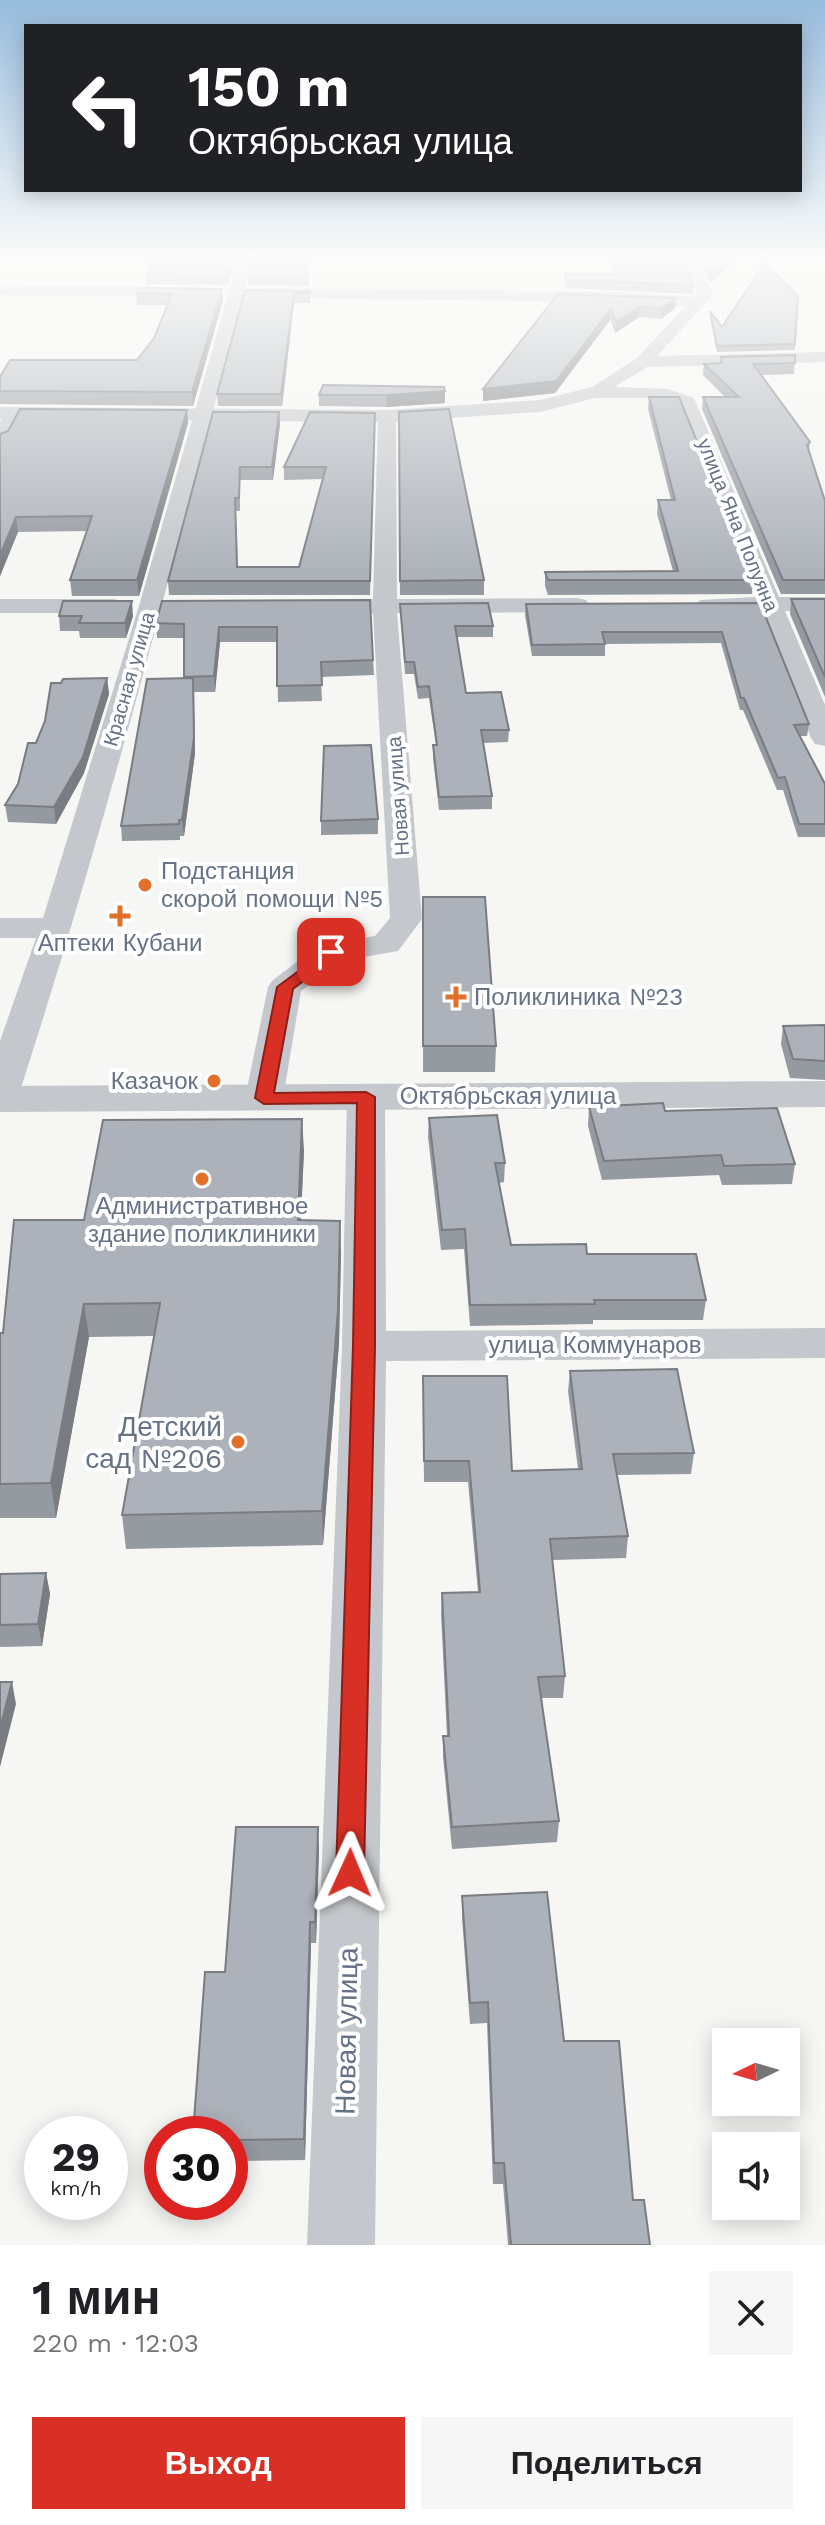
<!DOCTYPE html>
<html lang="ru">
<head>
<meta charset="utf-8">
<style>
  body { margin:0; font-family:"Work Sans",sans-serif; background:#f6f6f6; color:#202124; height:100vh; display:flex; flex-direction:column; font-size:30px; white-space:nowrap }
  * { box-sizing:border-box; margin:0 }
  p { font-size:26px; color:#757577 }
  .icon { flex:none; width:44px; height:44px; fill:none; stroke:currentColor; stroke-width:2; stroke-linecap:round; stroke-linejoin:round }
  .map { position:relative; height:2245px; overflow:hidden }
  .drawer { display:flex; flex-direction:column; background:#fff; flex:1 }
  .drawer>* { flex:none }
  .top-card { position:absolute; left:24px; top:24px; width:778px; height:168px; border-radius:0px; box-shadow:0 4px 20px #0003; background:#202124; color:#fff; overflow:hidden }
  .needle { width:52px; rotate:265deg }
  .buttons { position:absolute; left:712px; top:2028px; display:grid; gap:16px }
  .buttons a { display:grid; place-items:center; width:88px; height:88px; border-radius:0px; background:#fff; box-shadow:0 4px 20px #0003; font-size:40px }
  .speed { position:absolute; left:24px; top:2116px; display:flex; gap:16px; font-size:40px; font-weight:700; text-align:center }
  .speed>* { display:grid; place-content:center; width:104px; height:104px; border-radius:50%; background:#fff; box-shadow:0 4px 20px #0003; line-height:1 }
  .speed small { font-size:20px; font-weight:400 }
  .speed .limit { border:12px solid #d22; background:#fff; color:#111 }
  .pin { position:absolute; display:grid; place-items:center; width:68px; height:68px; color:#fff; margin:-34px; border-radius:16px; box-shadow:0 4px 12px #0006 }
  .me { position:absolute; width:88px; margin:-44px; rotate:1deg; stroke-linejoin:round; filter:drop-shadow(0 0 6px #0008) }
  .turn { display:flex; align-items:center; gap:28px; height:168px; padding:0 32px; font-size:36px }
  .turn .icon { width:104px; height:104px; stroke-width:2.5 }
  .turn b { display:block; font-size:56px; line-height:68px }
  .round { display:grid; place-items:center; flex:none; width:84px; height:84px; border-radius:0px; background:#f6f6f6 }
  .head { display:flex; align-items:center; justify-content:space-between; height:136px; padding:0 32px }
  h1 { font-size:48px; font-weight:700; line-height:60px }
  .cta { display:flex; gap:16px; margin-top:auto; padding:16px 32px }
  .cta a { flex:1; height:92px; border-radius:0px; background:#d93025; color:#fff; font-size:32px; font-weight:700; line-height:92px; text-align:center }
  .cta a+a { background:#f6f6f6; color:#202124 }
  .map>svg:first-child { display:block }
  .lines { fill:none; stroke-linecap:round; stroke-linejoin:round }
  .minor { fill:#c4c7cb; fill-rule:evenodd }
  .tertiary { fill:#c4c7cb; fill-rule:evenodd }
  .wall { fill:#9599a0 }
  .shaded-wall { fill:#797d82 }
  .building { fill:#adb2ba; stroke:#797d82; stroke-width:2 }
  .route { fill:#d93025; stroke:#8d1f18; stroke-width:2 }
  .poi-dot { fill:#e37028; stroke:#fff; stroke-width:3 }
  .labels { text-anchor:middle; stroke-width:8; stroke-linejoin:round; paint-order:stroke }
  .far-street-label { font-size:20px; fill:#667285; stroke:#fff }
  .poi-label { font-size:24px; fill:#667285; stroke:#fff; text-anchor:start }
  .street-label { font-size:24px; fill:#667285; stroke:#fff }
  .near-poi-label { font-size:28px; fill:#667285; stroke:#fff; text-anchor:end }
  .near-street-label { font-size:28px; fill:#667285; stroke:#fff }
</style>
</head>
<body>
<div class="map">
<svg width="825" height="2245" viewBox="0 0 825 2245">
  <rect width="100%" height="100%" fill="#f6f7f4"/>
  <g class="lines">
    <path class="minor" d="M238,260H252C180,540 108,819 19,1094L13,1102L0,1105V1041L36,938H0V918H43L139,606Z
      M680,260H694L714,294L657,356L825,352V362L647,367L614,387L668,389L694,398L779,597H825V611H785L825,705V746L815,744L811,738L762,612H708L700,610L696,605L700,600L756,597L680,405L655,398H592L583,393L637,358L686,306L614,302L259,298L251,293L259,288L614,292L695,297L698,293Z
      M0,285L189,287L197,292L189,297L0,295Z
      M14,407L23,413L7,443L0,445V422L7,409Z
      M387,410L396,416L397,599L578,598L586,600L590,605L586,610L578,612L397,613L422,919L398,951L341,961L301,991L283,1098L277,1106L264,1109L251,1106L245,1098L268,987L273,980L319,945L375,936L390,918L373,613H320L312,611L308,606L312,601L320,599H373L378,416Z
      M0,599H114L122,601L126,606L122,611L114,613H0Z
      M366,1086L379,1089L385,1097L386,1331L825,1328V1358L386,1361L375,2245H307L342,1346L347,1097L353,1089Z"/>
    <path class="tertiary" d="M592,387L599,389L602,393L599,397L540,412L387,422L0,419V407L387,410L540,400Z
      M825,1081V1107L0,1112V1086Z"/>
  </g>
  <path class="wall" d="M235,260L228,285L146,284V274Z
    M307,260L309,286L249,285L248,276Z
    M611,260H684L694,285V294L565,288V274H616Z
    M698,260H738L710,282Z
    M138,288L223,300L193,406L0,404V377L137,360L154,338L168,305H137L136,293Z
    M245,290L310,291V303H294L282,406H218L217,394Z
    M558,294L676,298L675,308L661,319L639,317L615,333L610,320L555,393L483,401Z
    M798,296L795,350L717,352L710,316V311L722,327Z
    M795,355L794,374L761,375L810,442L809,450L825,501V594H781L702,409L703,397H725L703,375L704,364L720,363L721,357Z
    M323,385L445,403L387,407L319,406V395Z
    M649,397L753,580L752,594L548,595L545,586V572L673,571L657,514L658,500H671L648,409Z
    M187,410L188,423L139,596H72L70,580L87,531L18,532L0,576V434Z
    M213,412H279L280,424L273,480H240V511H236L238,567H299L323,479L284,480V467L375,425L370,595H169L168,581Z
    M399,412L484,580V595H400Z
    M791,599H825V697L790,614Z
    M370,600L374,675L321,677L322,701L278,702L277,642H220L215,692H194L195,753L184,836H180V840L122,841L121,826L184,679V638H157L156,623Z
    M760,603L809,724L807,736H800L825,784V837H798L783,790H777L743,710H740L721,643L605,644V656H532L525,615L526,604Z
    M400,604L493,626V637H456L466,693L509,730L508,742L483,743L492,796V809L439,810L433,758V745H436L429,698L418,699L414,674H405Z
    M59,616H133L126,638H80L79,631H60Z
    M107,678L109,694L84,773L56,824L8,822L5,805L18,784L36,743Z
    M378,819V834L321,835V821Z
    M423,897L496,1046L495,1072H423Z
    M825,1025V1080L790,1078L781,1044L783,1026Z
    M589,1107L665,1111L795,1164L792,1184L722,1185L719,1175L602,1180L588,1126Z
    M429,1118L505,1163L504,1182L499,1183L511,1245L587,1254L706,1300L703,1320H593V1324L470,1326L464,1249L441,1250L428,1137Z
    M304,1150L301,1220L341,1253L339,1343L323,1545L126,1549L122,1515L154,1336L89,1337L56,1518H0V1333H3L84,1220Z
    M570,1371L694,1453L691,1474L617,1475L628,1536L626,1558L552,1560L565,1676L563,1698H541L559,1821L557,1842L452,1849L443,1757V1736H447L441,1614L442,1593L478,1592L468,1482H424L423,1376L512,1471L578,1469L568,1391Z
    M46,1573L50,1594L42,1646L0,1647V1574Z
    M319,1848L316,1943H311L305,2160L230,2161L225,1972Z
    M462,1896L564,2041L633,2200L650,2245H508L503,2184H493L487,2023L470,2024L462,1918Z"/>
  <path class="shaded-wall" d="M232,260H235L228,285L227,276Z
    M728,260H738L710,282L711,273Z
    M222,289L223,300L193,406L192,392Z
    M294,293V303L282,406L281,394Z
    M676,298L675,308L661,319V309Z
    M640,306L639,317L615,333L616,322Z
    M611,309L610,320L555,393L483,401V389Z
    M445,391V403L387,407V395Z
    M187,410L188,423L139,596L137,580Z
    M279,412L280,424L273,480L272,467Z
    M16,517L18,532L0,576V555Z
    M132,601L133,616L126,638L125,623Z
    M219,627L220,642L215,692L214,676Z
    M107,678L109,694L84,773L56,824L54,807Z
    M193,678L195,753L184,836L182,820Z
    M302,1119L304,1150L299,1253L298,1220Z
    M340,1221L341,1253L339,1343L323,1545L322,1511Z
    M84,1304L89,1337L56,1518L51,1483Z
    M46,1573L50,1594L42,1646L38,1624Z
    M12,1682L16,1704L0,1767V1728Z
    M318,1827L319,1848L316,1943L315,1922Z
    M310,1922L311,1943L305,2160L304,2139Z"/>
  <path class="building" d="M152,260H232L227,276L146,274Z
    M252,260H307L308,276H248Z
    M615,260H684L694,285L566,280L565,274H620Z
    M703,260H728L711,273Z
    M765,263L798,296L795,344L717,346L710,311L722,327Z
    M138,288L222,289L192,392L0,391V377L10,360H137L154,338L172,294L136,293Z
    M245,290L310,291V293H294L281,394H217Z
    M558,294L676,298L661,309L640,306L616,322L611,309L556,381L483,389Z
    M795,355V363L753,364L810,442L807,445L825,501V580H783L703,397H739L704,364L722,363L721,357Z
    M323,385L444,387L445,391L387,395H319Z
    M649,397H679L753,580H548L545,572L678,571L658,500H675Z
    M20,409L187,410L137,580H70L92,516L16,517L0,555V434L8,431Z
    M449,409L484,580L400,581L399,412Z
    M213,412H279L272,467H240L239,498H235L237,567H299L326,467H284L310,412L375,413L370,581H168Z
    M791,599H825V677Z
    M370,600L373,660L321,662L322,685L277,686V627H219L214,676L184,677V624L156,623L162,601Z
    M63,601H132L125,623H79L82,616H59Z
    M488,603L493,626H455L466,693L501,692L509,730H481L492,796L439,797L433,745H437L429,686L418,687L414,662H405L400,604Z
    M760,603L809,724L794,725L825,784V824H799L785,777L778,778L744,698H741L722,632H602L605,644L532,645L526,604Z
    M107,678L83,757L54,807L5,805L18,784L28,743H36L45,721L51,683H61L63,679Z
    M193,678L194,738L182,820H179V824L121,826L147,679Z
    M371,745L378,819L321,821L324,746Z
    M423,897H485L496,1046H423Z
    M825,1025V1061L793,1059L783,1026Z
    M663,1103L665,1111L777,1108L795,1164L724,1166L721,1155L604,1161L589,1107Z
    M497,1115L505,1163H495L511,1245L586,1244L587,1254H696L706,1300H594L595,1304L470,1305L465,1229L442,1230L429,1118Z
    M302,1119L298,1220L340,1221L338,1310L322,1511L122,1515L160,1303L84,1304L51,1483L0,1484V1333H3L14,1220H84L103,1120Z
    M677,1369L694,1453L613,1454L628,1536L550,1539L565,1676L538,1677L559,1821L452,1827L443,1736H449L442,1593L480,1592L469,1461H424L423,1376H507L512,1471L582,1469L570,1371Z
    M46,1573L38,1624L0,1625V1574Z
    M0,1682H12L0,1728Z
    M236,1827H318L315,1922H310L304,2139L230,2140V2134H193L205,1972H225Z
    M547,1892L564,2041H619L633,2200H644L650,2245H511L504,2163H494L488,2002L470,2003L462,1896Z"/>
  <linearGradient id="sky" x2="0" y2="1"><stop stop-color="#97bcdd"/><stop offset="0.45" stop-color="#fbfbfa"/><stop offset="1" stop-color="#fbfbfa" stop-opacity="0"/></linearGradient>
  <rect width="825" height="575" fill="url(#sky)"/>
  <path class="route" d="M331,947L336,949V956L293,989L274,1093L366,1092L375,1097V1346L364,1873L360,1882L350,1886L340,1882L336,1873L353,1346L357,1103L264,1104L255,1098L277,987Z"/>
  <g class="poi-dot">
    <circle cx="145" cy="885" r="8"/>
    <path d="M116 904h8v8h8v8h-8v8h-8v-8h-8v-8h8z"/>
    <path d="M452 985h8v8h8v8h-8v8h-8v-8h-8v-8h8z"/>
    <circle cx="214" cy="1081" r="8"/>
    <circle cx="202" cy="1179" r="8"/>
    <circle cx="238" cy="1442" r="8"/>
  </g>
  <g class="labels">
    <g class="far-street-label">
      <text transform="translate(738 525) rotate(68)" y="7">улица Яна Полуяна</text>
      <text transform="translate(129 679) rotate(-74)" y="7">Красная улица</text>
      <text transform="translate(398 796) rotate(-94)" y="7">Новая улица</text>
    </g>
    <g class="poi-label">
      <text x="161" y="879">Подстанция<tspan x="161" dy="28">скорой помощи №5</tspan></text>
      <text x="120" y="951" text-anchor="middle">Аптеки Кубани</text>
      <text x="474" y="1005">Поликлиника №23</text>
      <text x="198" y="1089" text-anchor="end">Казачок</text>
      <text x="202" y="1214" text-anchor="middle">Административное<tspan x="202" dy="28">здание поликлиники</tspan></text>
    </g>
    <g class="street-label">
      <text x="508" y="1104">Октябрьская улица</text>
      <text x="595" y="1353">улица Коммунаров</text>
    </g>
    <g class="near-poi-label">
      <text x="222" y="1436">Детский<tspan x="222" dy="32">сад №206</tspan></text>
    </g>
    <g class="near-street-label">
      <text transform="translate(346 2031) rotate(-89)" y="10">Новая улица</text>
    </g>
  </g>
</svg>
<div class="buttons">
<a><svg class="needle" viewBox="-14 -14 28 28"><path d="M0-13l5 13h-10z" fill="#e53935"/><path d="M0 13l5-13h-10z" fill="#757577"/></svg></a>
<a><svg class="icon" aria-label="sound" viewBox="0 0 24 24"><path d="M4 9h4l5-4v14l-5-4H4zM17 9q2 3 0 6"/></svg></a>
</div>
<div class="speed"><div>29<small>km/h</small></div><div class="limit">30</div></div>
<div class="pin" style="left:331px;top:952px;background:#d93025"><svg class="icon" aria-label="arrive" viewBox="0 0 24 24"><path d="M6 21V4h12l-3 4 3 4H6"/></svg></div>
<svg class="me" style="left:350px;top:1873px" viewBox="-20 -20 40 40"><path d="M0-17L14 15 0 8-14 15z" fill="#d93025" stroke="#fff" stroke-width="4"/></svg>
<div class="top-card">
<div class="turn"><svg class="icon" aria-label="left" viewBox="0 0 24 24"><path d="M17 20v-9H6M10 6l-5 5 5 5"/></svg><div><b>150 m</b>Октябрьская улица</div></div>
</div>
</div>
<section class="drawer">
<div class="head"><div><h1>1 мин</h1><p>220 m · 12:03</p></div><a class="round"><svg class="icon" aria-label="close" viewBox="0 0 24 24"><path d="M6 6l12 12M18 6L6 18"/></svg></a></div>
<div class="cta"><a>Выход</a><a>Поделиться</a></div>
</section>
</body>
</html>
